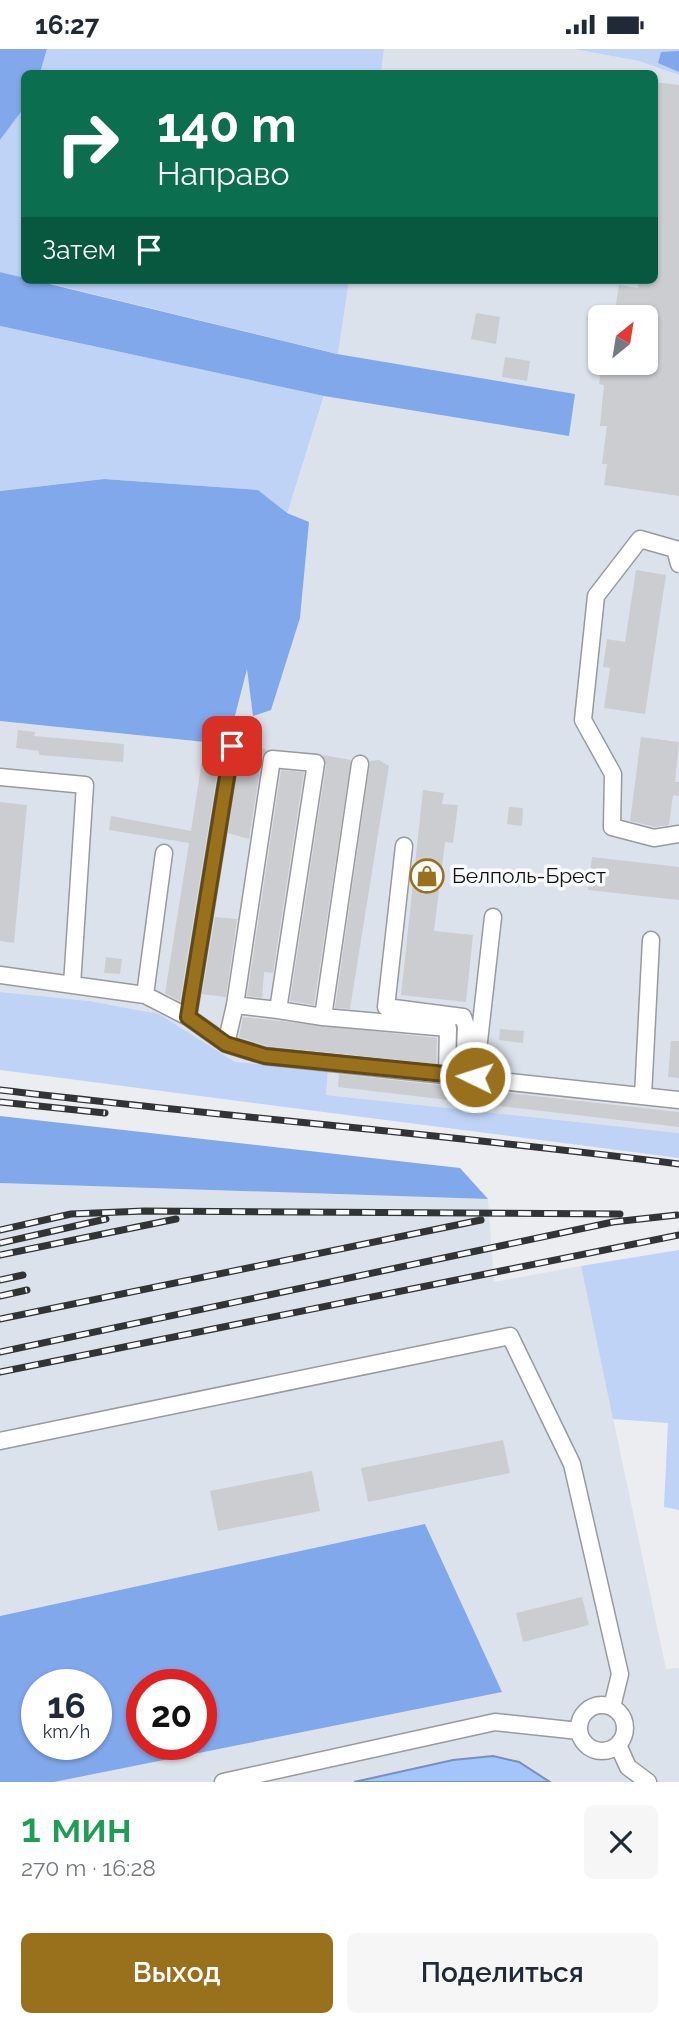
<!DOCTYPE html>
<html lang="ru">
<head>
<meta charset="utf-8">
<style>
  body { margin:0; font-family:Raleway,sans-serif; background:#f6f6f7; color:#1f2937; height:100vh; display:flex; flex-direction:column; font-size:26px; white-space:nowrap }
  * { box-sizing:border-box; margin:0 }
  p { font-size:23px; color:#747a83 }
  .icon { flex:none; width:38px; height:38px; fill:none; stroke:currentColor; stroke-width:2; stroke-linecap:round; stroke-linejoin:round }
  .map { position:relative; height:1733px; overflow:hidden }
  .sheet { display:flex; flex-direction:column; background:#fff; flex:1 }
  .sheet>* { flex:none }
  .top-card { position:absolute; left:21px; top:21px; width:637px; height:214px; border-radius:10px; box-shadow:0 2px 5px #0004; background:#0b6e4f; color:#fff; overflow:hidden }
  .needle { width:46px; rotate:30deg }
  .controls { position:absolute; left:588px; top:256px; display:grid; gap:14px }
  .controls a { display:grid; place-items:center; width:70px; height:70px; border-radius:10px; background:#fff; box-shadow:0 2px 5px #0004; font-size:35px }
  .speed { position:absolute; left:21px; top:1620px; display:flex; gap:14px; font-size:35px; font-weight:700; text-align:center }
  .speed>* { display:grid; place-content:center; width:91px; height:91px; border-radius:50%; background:#fff; box-shadow:0 2px 5px #0004; line-height:1 }
  .speed small { font-size:18px; font-weight:400 }
  .speed .limit { border:10px solid #d22; background:#fff; color:#111 }
  .pin { position:absolute; display:grid; place-items:center; width:60px; height:60px; color:#fff; margin:-30px; border-radius:14px; box-shadow:0 4px 10px #0006 }
  .me { position:absolute; width:77px; margin:-38px; rotate:274deg; stroke-linejoin:round; filter:drop-shadow(0 0 5px #0008) }
  .turn { display:flex; align-items:center; gap:24px; height:147px; padding:0 21px; font-size:32px }
  .turn .icon { width:91px; height:91px; stroke-width:2.5 }
  .turn b { display:block; font-size:49px; line-height:60px }
  .then { display:flex; align-items:center; height:66px; padding:0 21px; background:#0003; gap:14px; font-size:26px }
  .round { display:grid; place-items:center; flex:none; width:74px; height:74px; border-radius:10px; background:#f6f6f7 }
  .summary { display:flex; align-items:center; justify-content:space-between; height:119px; padding:0 21px }
  h1 { font-size:42px; font-weight:600; line-height:52px; color:#1e9e55 }
  .primary-button { display:flex; gap:14px; margin-top:auto; padding:14px 21px }
  .primary-button a { flex:1; height:80px; border-radius:10px; background:#99711d; color:#fff; font-size:28px; font-weight:600; line-height:80px; text-align:center }
  .primary-button a+a { background:#f6f6f7; color:#1f2937 }
  .status { display:flex; justify-content:space-between; align-items:center; height:49px; padding:0 35px; background:#fff; direction:ltr }
  .status svg { height:19px; fill:currentColor }
  .map>svg:first-child { display:block }
  .built { fill:#dce2ec; fill-rule:evenodd }
  .green { fill:#bed3f6 }
  .forest { fill:#82a8ec; fill-rule:evenodd }
  .water { fill:#a4c4fc; stroke:#788fb6; stroke-width:2 }
  .building { fill:#cbcdd1 }
  .lines { fill:none; stroke-linecap:round; stroke-linejoin:round }
  .minor-casing { stroke:#989a9d; stroke-width:19 }
  .minor { stroke:#fff; stroke-width:16 }
  .rail-casing { stroke:#323335; stroke-width:7 }
  .rail { stroke:#f8fafe; stroke-width:4.5; stroke-dasharray:13; stroke-linecap:butt }
  .route-casing { stroke:#634913; stroke-width:18 }
  .route { stroke:#99711d; stroke-width:12 }
  .labels { text-anchor:middle; stroke-width:7; stroke-linejoin:round; paint-order:stroke }
  .poi-label { font-size:21px; fill:#121214; stroke:#f8fafe; text-anchor:start }
</style>
</head>
<body>
<div class="status"><b>16:27</b><svg viewBox="0 0 49 12"><path d="M0 12V9h3v3zM5 12V6h3v6zM10 12V3h3v9zM15 12V0h3v12zM26 1h20v11H26zM47 4h2v5h-2z"/></svg></div>
<div class="map">
<svg width="679" height="1733" viewBox="0 0 679 1733">
  <rect width="100%" height="100%" fill="#ebedf0"/>
  <path class="built" d="M384,0H574L639,12L679,26V1084L326,1046L328,1021L235,1013L159,965L89,952L0,943V672L205,693L287,465L338,305L349,231H654V24H381ZM600,268H646V313H600Z
    M0,1134L488,1150L494,1233L581,1217L666,1620L679,1619V1733H0ZM37,1636H96V1696H37ZM142,1636H201V1696H142Z"/>
  <path class="green" d="M47,0H384L381,24H40Z
    M574,0H679V26L639,12Z
    M24,59V229L0,223V91Z
    M35,231H349L338,305Z
    M0,277L324,347L287,465L258,441L104,430L0,442Z
    M0,943L89,952L159,965L235,1013L328,1021L326,1046L679,1084V1109L0,1021Z
    M679,1201V1461L664,1458L668,1374L613,1370L581,1217Z"/>
  <path class="forest" d="M0,0H47L40,24H24V59L0,91Z
    M679,2V23L658,14L661,3Z
    M0,223L337,305L575,345L569,387L324,347L0,277Z
    M104,430L258,441L287,464L309,473L300,569L271,661L253,667L247,620L229,690L206,685L205,693L0,672V442Z
    M0,1067L460,1119L488,1150L0,1134Z
    M425,1475L502,1643L54,1733H0V1567ZM37,1636H96V1696H37ZM142,1636H201V1696H142Z"/>
  <path class="water" d="M493,1707L519,1713L550,1733H354L453,1711Z"/>
  <path class="building" d="M654,33L679,36V447L604,436L607,415H602L607,377H600L604,336L599,335L602,313H646V268H614L619,236L638,239L639,231H654V102L658,74H654Z
    M476,264L500,268L496,295L471,290Z
    M505,308L530,312L527,332L502,328Z
    M636,521L666,526L645,665L604,659L610,619L603,618L607,590L625,593Z
    M18,681L35,683L34,687L124,695L123,713L39,706V702L16,699Z
    M206,685L226,689L222,695L180,952L165,944L189,794L109,781L111,767L191,782Z
    M641,688L679,693L675,733H679V747L673,746L669,776L655,778L630,772Z
    M242,693L267,701L262,708L249,790L228,784Z
    M323,706L351,711L314,956L290,952L326,716Z
    M379,711L389,717L350,960L335,959L370,712Z
    M281,721L304,723L273,924L264,923L262,949L247,947Z
    M423,741L444,744L442,755L458,756L453,794L445,793L434,882L473,886L466,953L401,946Z
    M0,753L27,756L14,894L0,892Z
    M509,758L523,759L522,777L507,775Z
    M592,808L679,818V851L588,841Z
    M215,868L237,870L226,948L202,945Z
    M106,908L122,910L120,925L104,924Z
    M243,968L437,989L436,1015L267,997L239,988Z
    M500,980L524,982L523,994L499,991Z
    M671,992H679V1029L668,1028Z
    M339,1025L679,1063V1078L338,1038Z
    M503,1391L510,1424L368,1453L361,1419Z
    M312,1422L320,1462L218,1482L210,1442Z
    M582,1548L589,1576L523,1593L516,1564Z"/>
  <g class="lines">
    <defs>
      <path id="minor" d="M679,515L675,500L640,490L596,547L583,671L613,725L612,778L654,789L679,785
        M360,715L323,968L448,979L447,1026
        M0,728L85,736L72,936
        M404,797L386,958L463,968L466,977L464,1027
        M0,926L145,946L188,968L226,995L265,1007L679,1051
        M145,946L164,804
        M278,961L235,956L272,710L316,714L278,961L323,968
        M188,968L232,697
        M226,995L235,956
        M475,1028L493,868
        M643,1047L651,891
        M0,1392L510,1287L572,1415L620,1625L612,1658
        M579 1679a23 23 0 1 1 46 0a23 23 0 1 1-46 0Z
        M618,1696L628,1718L648,1733
        M223,1733L495,1673L579,1682"/>
    </defs>
    <use href="#minor" class="minor-casing"/>
    <use href="#minor" class="minor"/>
    <defs>
      <path id="rail" d="M0,1041C226,1068 453,1086 679,1115
        M0,1053L105,1064
        M0,1181L71,1165L144,1162L620,1165
        M0,1194L106,1170
        M0,1206L176,1170
        M0,1231L23,1226
        M0,1247L27,1241
        M0,1270L481,1171
        M0,1303L613,1173L677,1166
        M0,1323L679,1186"/>
    </defs>
    <use href="#rail" class="rail-casing"/>
    <use href="#rail" class="rail"/>
  </g>
  <g class="lines">
    <defs>
      <path id="route" d="M232,697L188,968L226,995L265,1007L475,1028"/>
    </defs>
    <use href="#route" class="route-casing"/>
    <use href="#route" class="route"/>
  </g>
  <defs>
    <symbol id="shop-ring" viewBox="-11 -11 22 22"><circle r="9.5" fill="#f8fafe" stroke="#99711d" stroke-width="1.5"/><path d="M-5-2.5h2.3a2.7 3.5 0 0 1 5.4 0H5L5.5 6h-11ZM-1.5-2.5h3a1.5 2.3 0 0 0-3 0Z" fill="#99711d"/></symbol>
  </defs>
  <g fill-rule="evenodd">
    <use href="#shop-ring" x="408" y="808" width="38" height="38"/>
  </g>
  <g class="labels">
    <g class="poi-label">
      <text x="452" y="834">Белполь-Брест</text>
    </g>
  </g>
</svg>
<div class="controls">
<a><svg class="needle" viewBox="-14 -14 28 28"><path d="M0-13l5 13h-10z" fill="#e53935"/><path d="M0 13l5-13h-10z" fill="#747a83"/></svg></a>
</div>
<div class="speed"><div>16<small>km/h</small></div><div class="limit">20</div></div>
<div class="pin" style="left:232px;top:697px;background:#d93025"><svg class="icon" aria-label="arrive" viewBox="0 0 24 24"><path d="M6 21V4h12l-3 4 3 4H6"/></svg></div>
<svg class="me" style="left:475px;top:1028px" viewBox="-20 -20 40 40"><circle r="17" fill="#99711d" stroke="#fff" stroke-width="3"/><path d="M0-11L8 9 0 5-8 9z" fill="#fff"/></svg>
<div class="top-card">
<div class="turn"><svg class="icon" aria-label="right" viewBox="0 0 24 24"><path d="M7 20v-9h11M14 6l5 5-5 5"/></svg><div><b>140 m</b>Направо</div></div>
<div class="then">Затем<svg class="icon" aria-label="arrive" viewBox="0 0 24 24"><path d="M6 21V4h12l-3 4 3 4H6"/></svg></div>
</div>
</div>
<section class="sheet">
<div class="summary"><div><h1>1 мин</h1><p>270 m · 16:28</p></div><a class="round"><svg class="icon" aria-label="close" viewBox="0 0 24 24"><path d="M6 6l12 12M18 6L6 18"/></svg></a></div>
<div class="primary-button"><a>Выход</a><a>Поделиться</a></div>
</section>
</body>
</html>
